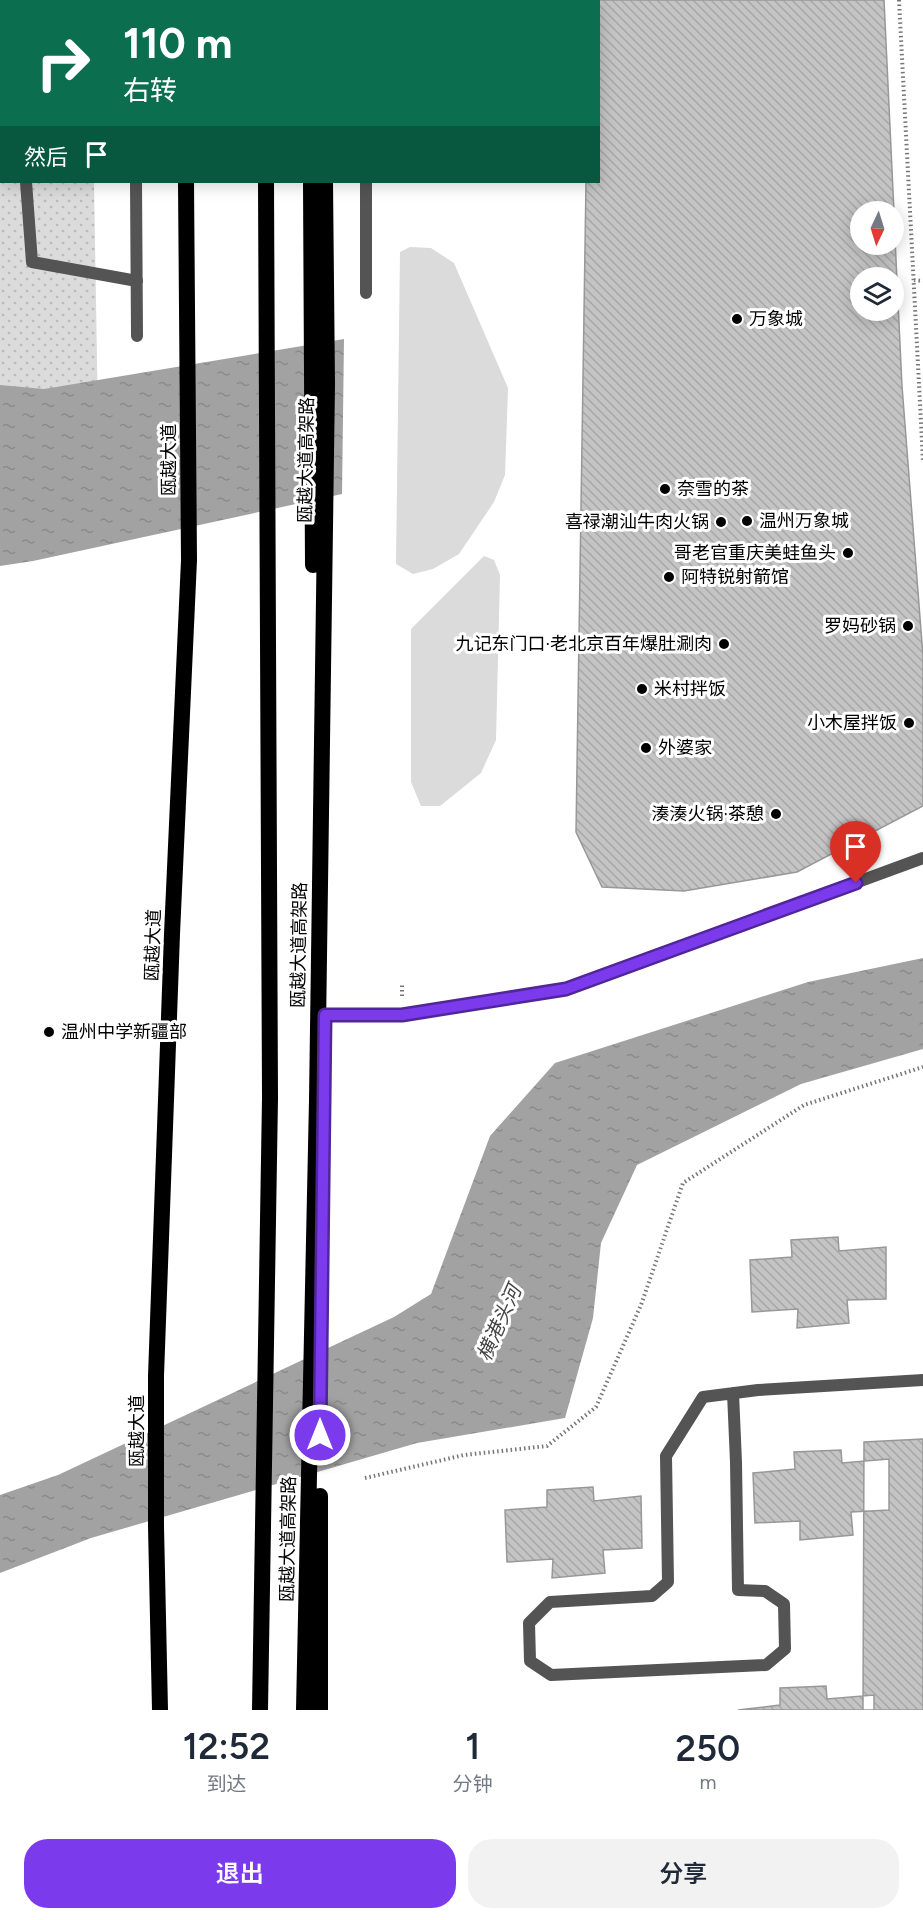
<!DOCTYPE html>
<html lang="zh">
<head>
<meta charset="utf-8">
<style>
  body { margin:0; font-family:Figtree,"Noto Sans SC",sans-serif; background:#f2f2f3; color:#1f2937; height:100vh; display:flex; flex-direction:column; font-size:22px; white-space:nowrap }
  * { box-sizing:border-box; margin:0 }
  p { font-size:20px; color:#747a83 }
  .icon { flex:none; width:33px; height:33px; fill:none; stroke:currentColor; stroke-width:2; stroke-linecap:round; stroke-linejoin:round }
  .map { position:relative; height:1710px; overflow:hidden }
  .side { display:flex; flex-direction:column; background:#fff; flex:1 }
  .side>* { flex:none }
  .top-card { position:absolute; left:0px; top:0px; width:600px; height:183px; box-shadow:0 3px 15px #0003; background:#0b6e4f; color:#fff; overflow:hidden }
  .needle { width:39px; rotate:184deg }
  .tools { position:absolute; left:850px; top:201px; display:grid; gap:12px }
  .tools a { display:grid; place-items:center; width:54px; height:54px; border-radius:50%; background:#fff; box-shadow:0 3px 15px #0003; font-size:30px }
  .pin { position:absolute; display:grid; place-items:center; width:51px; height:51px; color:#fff; margin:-62px -26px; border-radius:50% 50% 50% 0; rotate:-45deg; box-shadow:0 0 6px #0007 }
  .pin .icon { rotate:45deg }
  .me { position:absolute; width:66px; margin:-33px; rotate:0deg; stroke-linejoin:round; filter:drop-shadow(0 0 4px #0008) }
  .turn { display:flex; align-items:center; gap:21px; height:126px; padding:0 24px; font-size:27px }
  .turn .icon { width:78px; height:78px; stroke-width:2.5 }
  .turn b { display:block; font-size:42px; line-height:51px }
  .then { display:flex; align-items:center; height:57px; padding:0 24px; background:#0003; gap:12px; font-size:22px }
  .eta { display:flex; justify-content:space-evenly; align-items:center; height:102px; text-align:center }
  .eta b { font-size:36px; font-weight:600; line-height:42px }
  .cta { display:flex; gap:12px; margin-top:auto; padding:12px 24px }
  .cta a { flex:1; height:69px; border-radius:24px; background:#7c3aed; color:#fff; font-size:24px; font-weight:600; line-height:69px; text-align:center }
  .cta a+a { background:#f2f2f3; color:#1f2937 }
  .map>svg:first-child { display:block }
  .green { fill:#dbdbdb }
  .park { fill:url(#park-dots) }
  .water { fill:url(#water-ripples) }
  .building { fill:url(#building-back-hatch); stroke:#989898; stroke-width:1.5; fill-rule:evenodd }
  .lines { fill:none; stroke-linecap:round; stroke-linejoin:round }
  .path { stroke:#767676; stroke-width:4; stroke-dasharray:1.5 3; stroke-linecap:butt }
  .service { stroke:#545454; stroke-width:12 }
  .tertiary { stroke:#545454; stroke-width:12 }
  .trunk { stroke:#000; stroke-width:16 }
  .route-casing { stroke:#51269a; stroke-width:15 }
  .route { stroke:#7c3aed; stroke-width:10 }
  .poi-dot { fill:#000; stroke:#fff; stroke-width:2 }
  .labels { text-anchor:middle; stroke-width:6; stroke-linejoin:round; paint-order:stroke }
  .poi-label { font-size:18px; fill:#000; stroke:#fff; text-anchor:start }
  .street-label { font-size:18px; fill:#000; stroke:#fff }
  .water-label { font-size:20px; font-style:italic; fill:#434343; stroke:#fff }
</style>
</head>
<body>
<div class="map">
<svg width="923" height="1710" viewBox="0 0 923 1710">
  <defs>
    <pattern id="park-dots" width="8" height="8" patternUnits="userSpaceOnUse" patternTransform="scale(1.5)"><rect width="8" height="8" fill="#dbdbdb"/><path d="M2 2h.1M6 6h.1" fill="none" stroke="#bababa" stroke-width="1.8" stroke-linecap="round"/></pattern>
    <pattern id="water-ripples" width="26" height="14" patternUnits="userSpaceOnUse" patternTransform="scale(1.5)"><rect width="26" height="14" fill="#a2a2a2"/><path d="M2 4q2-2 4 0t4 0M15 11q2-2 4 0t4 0" fill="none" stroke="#8a8a8a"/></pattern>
    <pattern id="building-back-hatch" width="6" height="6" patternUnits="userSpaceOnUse" patternTransform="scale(1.5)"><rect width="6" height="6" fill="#c4c4c4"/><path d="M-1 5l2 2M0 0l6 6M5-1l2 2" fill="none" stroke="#a7a7a7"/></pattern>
  </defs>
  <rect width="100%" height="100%" fill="#fff"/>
  <path class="green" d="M410,247L431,248L454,263L508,388L505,475L494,502L459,554L433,569L413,574L396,564L400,252Z
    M484,556L494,560L500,575L496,740L481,773L440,806H421L411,782V629Z"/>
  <path class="park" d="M0,0H91L2,2V182H94L99,479L0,492Z"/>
  <path class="water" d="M344,339L342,494L33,561L0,566V385L44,389Z
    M923,958V1049L801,1084L637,1165L601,1243L593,1318L565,1418L417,1443L91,1538L0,1573V1495L58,1475L394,1317L431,1294L490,1136L555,1063L808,982Z"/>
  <path class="building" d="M589,0H884L894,212H861V244H894V217L902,386L923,656V806L797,872L684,891L602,887L576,832L586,182H598V2ZM861,278H894V310H861Z
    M838,1237L839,1251L886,1247V1299L847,1300L849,1323L797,1328L798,1309L752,1312L750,1260L792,1257L791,1240Z
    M923,1439V1710H863L864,1442Z
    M841,1450L842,1463L889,1459V1510L851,1512L853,1535L800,1540V1521L755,1523L753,1473L795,1469L794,1452Z
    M593,1487L594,1501L641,1496L642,1548L603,1550L605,1573L552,1578L553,1559L507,1562L505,1510L547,1507V1490Z
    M826,1686L827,1699L874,1695V1710H738L780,1705V1688Z"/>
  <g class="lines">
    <path class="path" d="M899,0L923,461
      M914,280L923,281
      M402,996V984
      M365,1478L464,1455L547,1446L596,1407L641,1305L683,1183L804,1105L923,1067"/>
    <path class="service" d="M26,182L32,262L137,281
      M733,1393L736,1462L738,1590L765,1591L784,1604L785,1649L766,1665L551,1675L530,1661L529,1623L550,1602L652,1596L668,1582L666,1456L703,1397L758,1390L923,1380"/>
    <path class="tertiary" d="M366,0V2
      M135,2V0
      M136,182L137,336
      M366,182V293
      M325,1015H401L566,989L923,858"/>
    <path class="trunk" d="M182,0V2
      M266,0V2
      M310,0V2
      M323,0V2
      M311,182L313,565
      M320,1496V1710
      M160,1710L156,1526V1376L172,934L189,560L186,182
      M260,1710L270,1098L266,182
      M304,1710L317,1100L327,384L325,182"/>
  </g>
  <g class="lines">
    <defs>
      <path id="route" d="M320,1435L325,1015H402L566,989L856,883"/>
    </defs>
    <use href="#route" class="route-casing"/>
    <use href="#route" class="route"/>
  </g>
  <g class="poi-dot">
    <circle cx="737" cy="319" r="6"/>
    <circle cx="665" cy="489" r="6"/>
    <circle cx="747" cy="521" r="6"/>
    <circle cx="721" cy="522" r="6"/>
    <circle cx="848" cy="553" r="6"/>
    <circle cx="669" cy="577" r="6"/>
    <circle cx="908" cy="626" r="6"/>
    <circle cx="724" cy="644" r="6"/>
    <circle cx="642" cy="689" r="6"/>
    <circle cx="909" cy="723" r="6"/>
    <circle cx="646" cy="748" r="6"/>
    <circle cx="776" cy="814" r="6"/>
    <circle cx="49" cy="1032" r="6"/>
  </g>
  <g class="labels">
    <g class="poi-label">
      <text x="749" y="325">万象城</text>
      <text x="677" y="495">奈雪的茶</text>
      <text x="759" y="527">温州万象城</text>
      <text x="709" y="528" text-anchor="end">喜禄潮汕牛肉火锅</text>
      <text x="836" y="559" text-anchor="end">哥老官重庆美蛙鱼头</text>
      <text x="681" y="583">阿特锐射箭馆</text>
      <text x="896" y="632" text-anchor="end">罗妈砂锅</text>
      <text x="712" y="650" text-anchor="end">九记东门口·老北京百年爆肚涮肉</text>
      <text x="654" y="695">米村拌饭</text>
      <text x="897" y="729" text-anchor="end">小木屋拌饭</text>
      <text x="658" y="754">外婆家</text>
      <text x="764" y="820" text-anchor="end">湊湊火锅·茶憩</text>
      <text x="61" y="1038">温州中学新疆部</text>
    </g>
    <g class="street-label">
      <text transform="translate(169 460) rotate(-90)" y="6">瓯越大道</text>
      <text transform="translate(306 460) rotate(-89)" y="6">瓯越大道高架路</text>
      <text transform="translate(153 945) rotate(-88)" y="6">瓯越大道</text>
      <text transform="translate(299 945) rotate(-89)" y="6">瓯越大道高架路</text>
      <text transform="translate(137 1431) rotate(-90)" y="6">瓯越大道</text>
      <text transform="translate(288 1539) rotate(-89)" y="6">瓯越大道高架路</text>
    </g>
    <g class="water-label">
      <text transform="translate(499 1323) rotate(-66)" y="7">横港头河</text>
    </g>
  </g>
</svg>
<div class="tools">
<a><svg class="needle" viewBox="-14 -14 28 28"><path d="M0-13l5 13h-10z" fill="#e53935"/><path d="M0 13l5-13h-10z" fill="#747a83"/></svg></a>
<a><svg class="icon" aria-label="layers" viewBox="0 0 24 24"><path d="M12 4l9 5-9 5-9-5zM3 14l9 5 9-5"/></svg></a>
</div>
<div class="pin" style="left:856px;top:883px;background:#d93025"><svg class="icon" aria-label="arrive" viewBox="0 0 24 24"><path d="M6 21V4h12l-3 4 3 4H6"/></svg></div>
<svg class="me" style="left:320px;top:1435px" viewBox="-20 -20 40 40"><circle r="17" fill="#7c3aed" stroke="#fff" stroke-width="3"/><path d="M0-11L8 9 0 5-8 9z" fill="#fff"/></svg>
<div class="top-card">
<div class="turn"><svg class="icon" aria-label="right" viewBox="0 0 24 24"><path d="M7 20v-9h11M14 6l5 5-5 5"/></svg><div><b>110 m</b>右转</div></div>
<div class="then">然后<svg class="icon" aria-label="arrive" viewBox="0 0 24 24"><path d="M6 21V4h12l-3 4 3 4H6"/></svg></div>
</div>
</div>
<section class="side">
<div class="eta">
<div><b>12:52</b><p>到达</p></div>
<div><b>1</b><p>分钟</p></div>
<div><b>250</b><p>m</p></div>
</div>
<div class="cta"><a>退出</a><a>分享</a></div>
</section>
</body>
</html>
